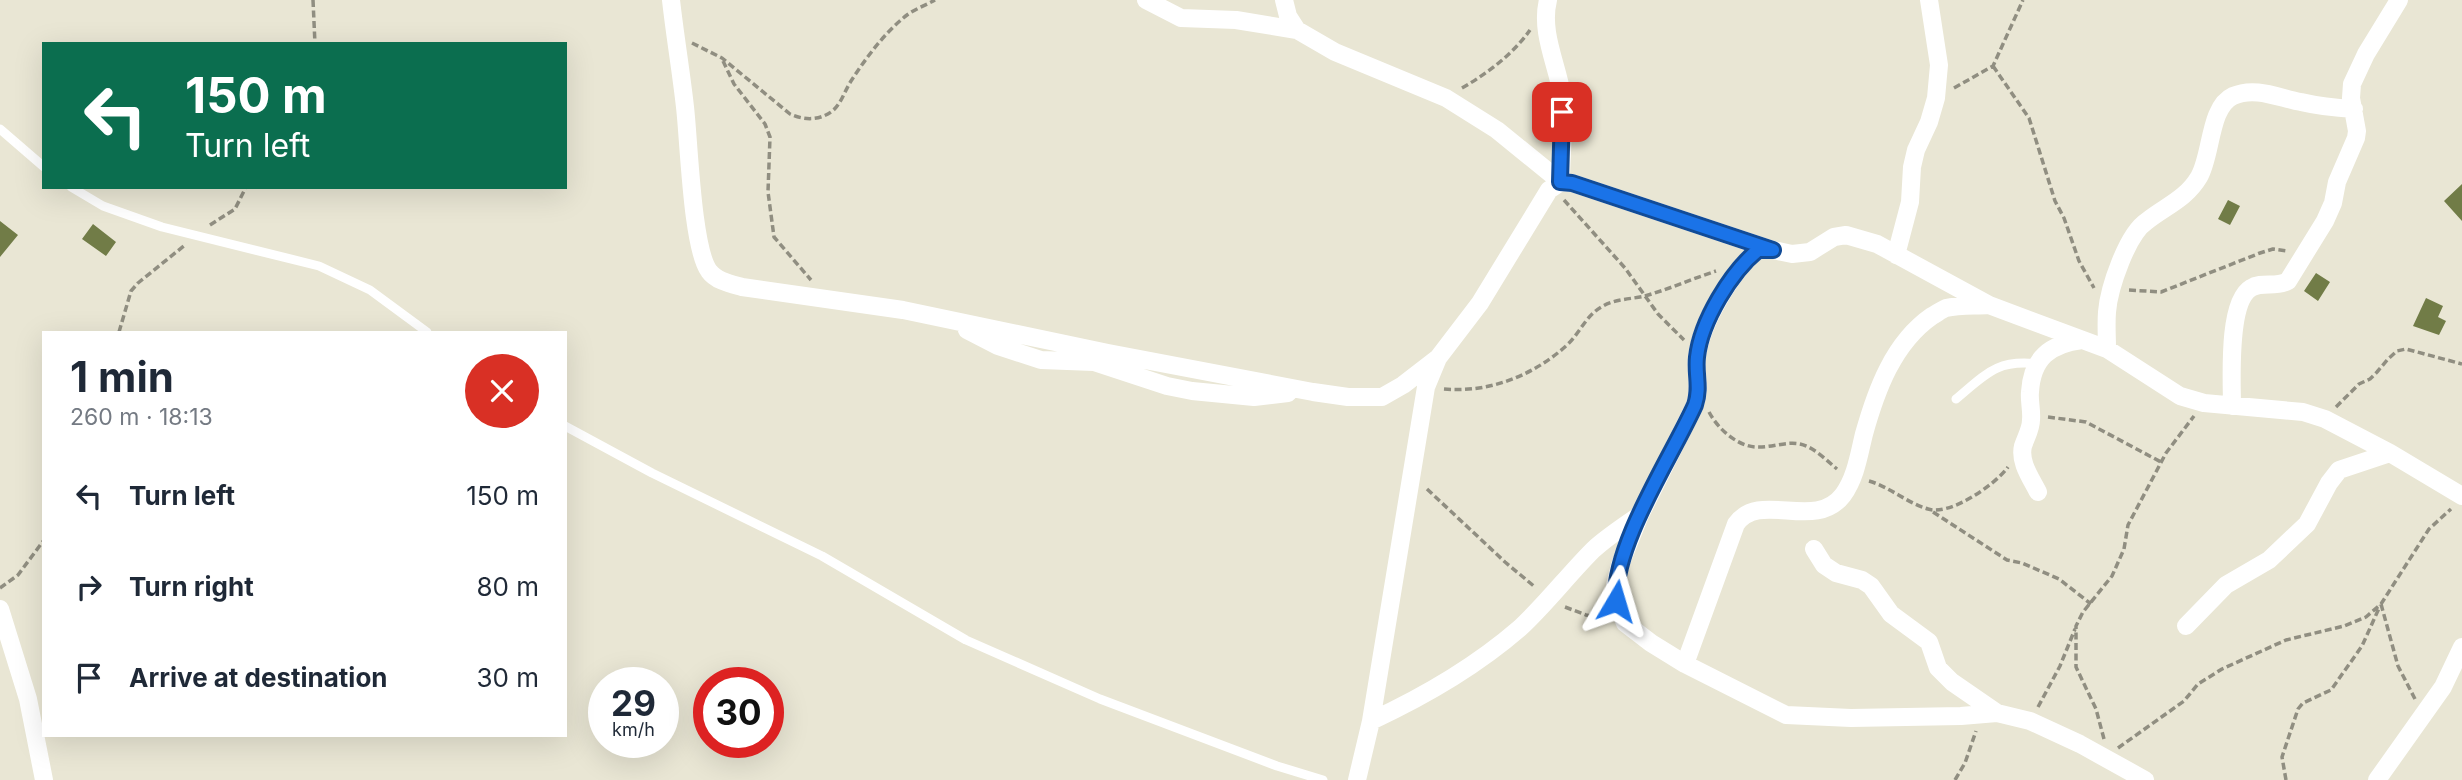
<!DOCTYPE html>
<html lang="en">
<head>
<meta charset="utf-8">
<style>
  body { margin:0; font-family:Inter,sans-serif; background:#f2f2f3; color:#1f2937; height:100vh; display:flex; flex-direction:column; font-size:26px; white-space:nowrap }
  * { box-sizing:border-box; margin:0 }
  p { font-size:23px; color:#747a83 }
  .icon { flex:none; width:38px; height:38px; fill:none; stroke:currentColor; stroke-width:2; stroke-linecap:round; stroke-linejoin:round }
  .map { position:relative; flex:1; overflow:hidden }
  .drawer { position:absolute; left:42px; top:331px; width:525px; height:406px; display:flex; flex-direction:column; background:#fff; border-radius:0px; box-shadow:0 7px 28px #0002 }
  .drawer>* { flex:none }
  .top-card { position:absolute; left:42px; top:42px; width:525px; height:147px; border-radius:0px; box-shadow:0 7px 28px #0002; background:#0b6e4f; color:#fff; overflow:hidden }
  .speed { position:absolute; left:588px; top:667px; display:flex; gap:14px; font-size:35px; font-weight:700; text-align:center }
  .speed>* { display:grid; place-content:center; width:91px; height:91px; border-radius:50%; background:#fff; box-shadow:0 7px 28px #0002; line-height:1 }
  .speed small { font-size:18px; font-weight:400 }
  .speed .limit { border:10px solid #d22; background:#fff; color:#111 }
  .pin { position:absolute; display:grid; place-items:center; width:60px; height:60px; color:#fff; margin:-30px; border-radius:14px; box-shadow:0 4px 10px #0006 }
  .me { position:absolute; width:77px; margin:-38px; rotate:7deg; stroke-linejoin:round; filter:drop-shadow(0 0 5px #0008) }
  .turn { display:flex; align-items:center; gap:24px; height:147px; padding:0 28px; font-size:32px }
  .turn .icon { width:91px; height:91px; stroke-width:2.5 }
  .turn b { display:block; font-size:49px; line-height:60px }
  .round { display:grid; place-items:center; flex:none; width:74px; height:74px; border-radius:37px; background:#f2f2f3 }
  .overview { display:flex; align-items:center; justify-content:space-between; height:119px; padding:0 28px }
  h1 { font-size:42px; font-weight:700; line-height:52px }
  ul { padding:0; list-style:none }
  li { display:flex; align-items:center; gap:21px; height:91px; padding:0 28px }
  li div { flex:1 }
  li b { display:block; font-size:26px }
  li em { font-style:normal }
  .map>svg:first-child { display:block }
  .building { fill:#717c47 }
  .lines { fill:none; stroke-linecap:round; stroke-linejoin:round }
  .path { stroke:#908e81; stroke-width:3.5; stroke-dasharray:7 3.5; stroke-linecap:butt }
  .lane { stroke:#fff; stroke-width:9 }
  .street { stroke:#fff; stroke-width:18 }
  .route-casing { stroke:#114b97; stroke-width:18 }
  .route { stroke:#1a73e8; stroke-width:12 }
</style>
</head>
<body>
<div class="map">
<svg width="2462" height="780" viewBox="0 0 2462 780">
  <rect width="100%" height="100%" fill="#e9e6d4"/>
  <path class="building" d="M2462,184V221L2444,201Z
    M2228,200L2240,206L2230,225L2218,219Z
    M0,221L18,235L0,257Z
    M93,224L116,242L106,256L82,239Z
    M2316,273L2330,282L2318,301L2304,291Z
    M2426,298L2443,306L2438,317L2446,321L2439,335L2413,326Z"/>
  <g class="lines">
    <path class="path" d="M313,0L315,44
      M692,43L722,58L790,114C803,120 818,121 831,112C841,105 844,92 851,81C866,58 885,32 907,15C915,9 926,5 935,0
      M723,61L734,84L765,124L770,137L768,192L774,237L811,280
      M1993,66L2029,118L2055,201L2064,218L2079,261L2094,288
      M1462,88C1488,73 1513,54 1530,30
      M1954,88L1993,66L2023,0
      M1564,200L1625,268L1658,314L1684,340
      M210,225L235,209L246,187
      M2129,290L2161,292L2260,253L2273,249L2288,251
      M119,332L131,291L138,283L185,245
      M1444,389C1489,393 1533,376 1567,345C1580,333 1586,315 1603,306C1615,299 1632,299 1645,296C1669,289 1692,279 1716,271
      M2336,407L2359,384L2370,379L2377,372L2388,359L2397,351L2406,349L2462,364
      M1709,412C1718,429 1737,446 1756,447C1771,448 1786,441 1800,444C1814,447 1826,460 1837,469
      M2048,417L2086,422L2161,462
      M1869,481C1890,487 1907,503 1928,509C1950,516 1995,485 2008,467
      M1427,489L1505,562L1535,587
      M1933,512L2007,560L2022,563L2059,579L2091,604
      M0,588L18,575L44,540
      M2381,604L2398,666L2415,699
      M1565,607L1586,615L1604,618
      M2038,707L2060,666L2075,629
      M2104,739L2096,709L2076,667V626L2083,612L2112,576L2124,549L2128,525L2166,453L2194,416
      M2118,748L2184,701L2198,684L2222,669L2286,640L2344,626L2366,617L2381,604L2429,529L2451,509
      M1955,780L1965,763L1976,731
      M2286,780L2282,757L2298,709L2303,703L2331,690L2362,646L2380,606"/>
    <path class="lane" d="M0,129L44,167
      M71,187L103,206L162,227L319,266L370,290L427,332
      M1956,399C1986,374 1997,359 2038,364
      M565,426L652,473L822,556L966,640L1100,699L1277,766L1323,780"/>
    <path class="street" d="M671,0C675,36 681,71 685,107C689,141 692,248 709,271C716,281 731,284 742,287L903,310L1108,353L1313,392L1348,397H1382L1403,385L1438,358L1480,303L1549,190L1561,182L1572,183L1773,250L1792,254L1810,252L1834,237L1846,235L1877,244L1989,305L2107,349L2180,396L2204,403L2303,412L2325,419L2390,453L2462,496
      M1146,0L1181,18L1236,20L1297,30L1335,52L1446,98L1497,130L1561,182
      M1284,0L1288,16L1297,30
      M1548,0C1540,32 1557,64 1562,95C1565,123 1561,154 1561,182
      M1770,250H1758C1732,271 1701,323 1697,357C1695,375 1701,387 1695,405L1640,515L1620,565L1615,585L1616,601L1625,623L1651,643L1685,664L1786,715L1851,718L1961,716L1997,713L2030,721L2080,744L2145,780
      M1896,255L1910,202L1912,167L1916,150L1929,122L1936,98L1939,65L1929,0
      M967,330L998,346L1041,360L1094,362L1167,386L1192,391L1254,397L1288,393
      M2107,349C2107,337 2106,324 2107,312C2109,288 2127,234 2147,221C2166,206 2186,199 2199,177C2212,155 2209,107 2233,96C2255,86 2279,98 2301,102C2318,106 2336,108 2354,109
      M2232,406C2232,381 2227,302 2251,288C2262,281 2276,288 2288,281L2325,221L2333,203L2337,182L2356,138L2357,131L2351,98L2352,84L2366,54L2399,0
      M2038,492C2031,478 2019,462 2023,446C2026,437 2031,429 2031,420C2032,410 2029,401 2030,392C2032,358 2050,344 2082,340
      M1814,549L1824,565L1836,573L1862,580L1871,586L1891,614L1929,642L1938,668L1952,682L1997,713
      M0,609L28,699L44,780
      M2186,626L2226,585L2269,560L2307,524L2329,483L2339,470L2390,453
      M1685,664L1736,524C1760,490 1815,532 1843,495C1856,477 1859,454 1864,434C1876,391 1893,343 1932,316C1936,314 1941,310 1946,308C1959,305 1975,306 1989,305
      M1371,721C1425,696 1475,667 1520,628C1546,604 1568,575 1593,550C1607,537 1624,526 1640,515
      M1357,780L1371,721L1426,387L1438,358
      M2377,780L2443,687L2462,647"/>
  </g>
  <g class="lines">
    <defs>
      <path id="route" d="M1562,112L1560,182L1572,183L1773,250H1758C1731,272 1701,321 1697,357C1695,375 1701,387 1695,405C1671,458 1613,545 1616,601"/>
    </defs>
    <use href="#route" class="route-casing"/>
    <use href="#route" class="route"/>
  </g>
</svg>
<div class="speed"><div>29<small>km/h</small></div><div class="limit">30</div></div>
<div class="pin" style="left:1562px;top:112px;background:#d93025"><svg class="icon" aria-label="arrive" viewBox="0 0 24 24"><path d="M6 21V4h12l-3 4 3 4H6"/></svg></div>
<svg class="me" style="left:1616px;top:601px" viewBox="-20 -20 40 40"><path d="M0-17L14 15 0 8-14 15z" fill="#1a73e8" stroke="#fff" stroke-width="4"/></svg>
<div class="top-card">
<div class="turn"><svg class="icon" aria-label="left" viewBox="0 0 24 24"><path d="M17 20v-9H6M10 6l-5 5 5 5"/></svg><div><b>150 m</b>Turn left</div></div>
</div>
<section class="drawer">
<div class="overview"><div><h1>1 min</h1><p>260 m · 18:13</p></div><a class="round" style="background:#d93025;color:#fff"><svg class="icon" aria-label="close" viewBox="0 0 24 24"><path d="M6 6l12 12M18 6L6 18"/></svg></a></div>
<ul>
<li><svg class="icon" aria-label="left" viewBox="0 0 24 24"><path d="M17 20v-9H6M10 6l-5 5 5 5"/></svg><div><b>Turn left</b></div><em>150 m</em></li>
<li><svg class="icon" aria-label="right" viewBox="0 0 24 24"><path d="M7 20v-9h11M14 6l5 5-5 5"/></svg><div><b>Turn right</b></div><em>80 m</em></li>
<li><svg class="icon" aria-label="arrive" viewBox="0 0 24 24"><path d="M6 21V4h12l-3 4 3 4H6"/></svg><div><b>Arrive at destination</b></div><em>30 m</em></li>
</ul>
</section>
</div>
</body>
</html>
